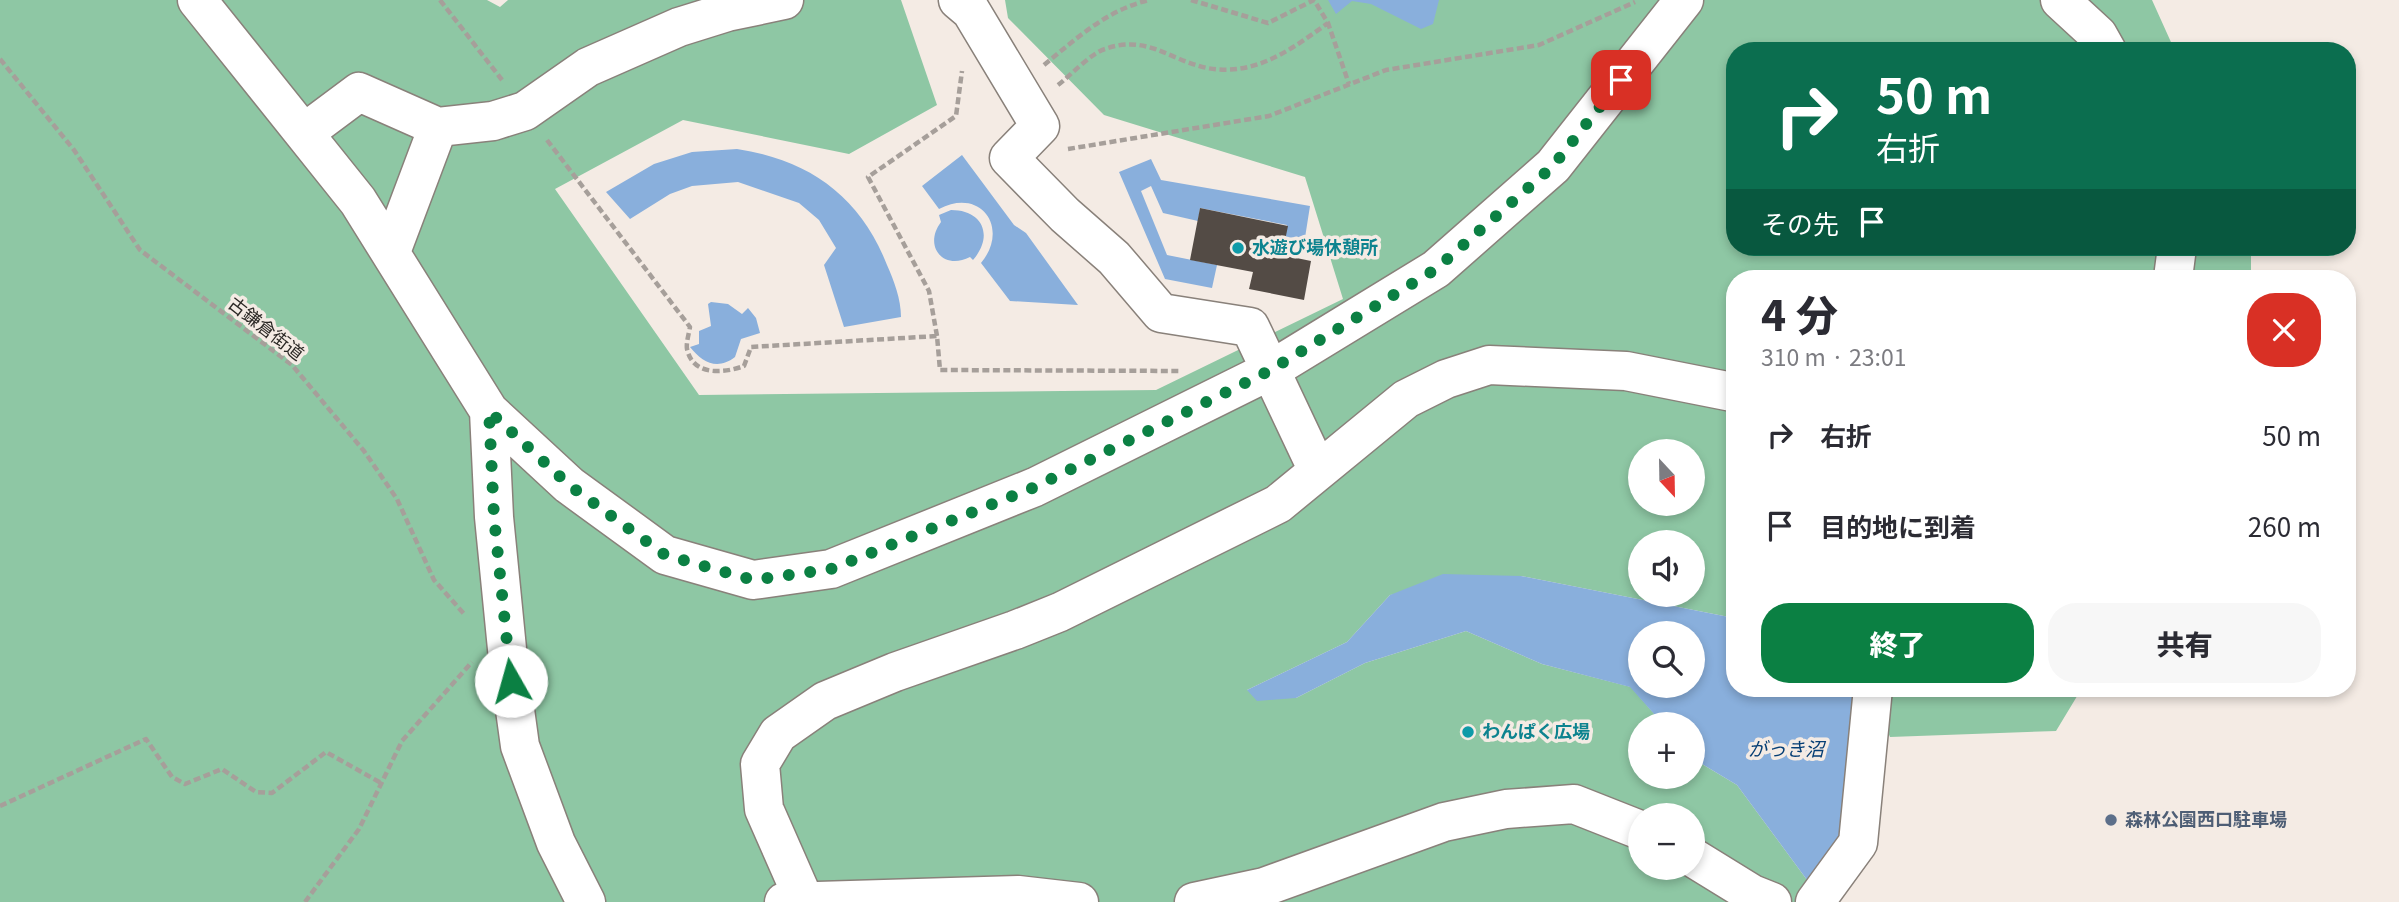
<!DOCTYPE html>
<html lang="ja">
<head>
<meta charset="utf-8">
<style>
  body { margin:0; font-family:Georgia,"Noto Sans JP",serif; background:#f7f7f7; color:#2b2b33; height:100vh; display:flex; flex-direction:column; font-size:26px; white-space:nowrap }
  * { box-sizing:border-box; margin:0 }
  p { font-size:23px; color:#7c7c81 }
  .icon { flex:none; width:38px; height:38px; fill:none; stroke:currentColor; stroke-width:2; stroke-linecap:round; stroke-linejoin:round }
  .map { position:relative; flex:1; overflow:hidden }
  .panel { position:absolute; left:1726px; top:270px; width:630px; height:427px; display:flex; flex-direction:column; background:#fff; border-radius:28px; box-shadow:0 4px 10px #0003 }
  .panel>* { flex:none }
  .hud { position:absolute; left:1726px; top:42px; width:630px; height:214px; border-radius:28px; box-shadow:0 4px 10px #0003; background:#0b6e4f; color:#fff; overflow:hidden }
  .needle { width:46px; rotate:158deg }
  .tools { position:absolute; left:1628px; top:439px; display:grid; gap:14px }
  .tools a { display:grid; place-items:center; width:77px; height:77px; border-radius:50%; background:#fff; box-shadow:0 4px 10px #0003; font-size:35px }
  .pin { position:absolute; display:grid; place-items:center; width:60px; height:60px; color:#fff; margin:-30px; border-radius:14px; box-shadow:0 4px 10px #0006 }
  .me { position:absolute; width:77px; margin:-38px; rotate:353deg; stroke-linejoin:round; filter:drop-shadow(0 0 5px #0008) }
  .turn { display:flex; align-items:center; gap:24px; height:147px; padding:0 35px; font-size:32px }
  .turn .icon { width:91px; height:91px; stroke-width:2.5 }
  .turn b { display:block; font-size:49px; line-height:60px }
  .then { display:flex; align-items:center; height:66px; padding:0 35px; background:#0003; gap:14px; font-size:26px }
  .round { display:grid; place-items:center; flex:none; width:74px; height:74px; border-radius:28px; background:#f7f7f7 }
  .summary { display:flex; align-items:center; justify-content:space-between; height:119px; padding:0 35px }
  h1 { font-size:42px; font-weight:800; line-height:52px }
  .action { display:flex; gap:14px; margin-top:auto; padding:14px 35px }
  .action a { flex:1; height:80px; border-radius:28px; background:#0b8043; color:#fff; font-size:28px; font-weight:800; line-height:80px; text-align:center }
  .action a+a { background:#f7f7f7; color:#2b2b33 }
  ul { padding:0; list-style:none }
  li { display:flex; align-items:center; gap:21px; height:91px; padding:0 35px }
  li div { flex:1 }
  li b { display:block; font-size:26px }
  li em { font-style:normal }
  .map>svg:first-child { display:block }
  .forest { fill:#8ec7a4; fill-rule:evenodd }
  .water { fill:#89afdc; fill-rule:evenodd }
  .building { fill:#534b45 }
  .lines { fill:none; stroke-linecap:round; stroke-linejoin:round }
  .minor-casing { stroke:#89817a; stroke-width:41 }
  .path { stroke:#a69f9a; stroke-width:4.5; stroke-dasharray:7 3.5; stroke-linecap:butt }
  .minor { stroke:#fff; stroke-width:38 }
  .route { stroke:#0b8043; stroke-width:12; stroke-dasharray:0 21.6 }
  .culture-dot { fill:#0f9aa8; stroke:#f4ebe4; stroke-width:2.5 }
  .service-dot { fill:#5c6f8a; stroke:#f4ebe4; stroke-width:2.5 }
  .labels { text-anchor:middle; stroke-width:7; stroke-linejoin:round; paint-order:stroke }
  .culture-label { font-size:18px; font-weight:bold; fill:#0d838f; stroke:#f4ebe4; text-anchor:start }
  .street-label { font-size:18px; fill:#2b2825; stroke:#f4ebe4 }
  .service-label { font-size:18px; font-weight:bold; fill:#4e5e75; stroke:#f4ebe4; text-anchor:start }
  .water-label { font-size:19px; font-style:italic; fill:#053e74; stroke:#f4ebe4 }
</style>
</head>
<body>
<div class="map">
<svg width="2399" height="902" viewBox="0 0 2399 902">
  <rect width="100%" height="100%" fill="#f4ebe4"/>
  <path class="forest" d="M0,0H487L500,7L508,0H901L937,105L849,154L683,120L555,189L699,395L1156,390L1343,299L1305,177L1104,115L1008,18L1005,0H2152L2175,51H1734V247H2251V278H1734V618L1521,576L1390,595L1347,642L1247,690L1296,698L1365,663L1466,631L1542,664L1631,687L1663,724H1640V777H1692V758L1737,785L1810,884L1817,902H0ZM1640,452H1692V504H1640ZM1640,542H1692V595H1640ZM1640,816H1692V868H1640Z
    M1868,688H2082L2056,731L1890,737Z"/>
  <path class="water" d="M1328,0H1439L1433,24L1421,29L1371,4L1352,1L1336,14Z
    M737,149C809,160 860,196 887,265C894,281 901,299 901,317L844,327L824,265L836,248L819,220L799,203L738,182L692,186L670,194L630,219L606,192L654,164L692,152Z
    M962,155L1014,225L1026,233L1078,305L1010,301L981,263C1010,228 981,187 939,209L922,186Z
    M1151,159L1161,180L1310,206L1304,244L1285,240L1287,225L1200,208L1198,221L1163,213L1151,186L1141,191L1167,255L1217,265L1212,288L1165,279L1119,172Z
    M951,210C983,210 994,236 973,260L970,257C943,271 923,246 941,222L939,215Z
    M711,302L728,304L742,314L748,308L756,318L760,333L741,339L735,357C717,371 702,362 690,347L699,344V331L711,326L708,304Z
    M1443,574L1521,576L1734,618V688H1853L1842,831L1810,884L1737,785L1692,758V724H1663L1630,687L1542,664L1466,631L1365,663L1296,698L1257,701L1247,690L1347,642L1390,595ZM1640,634H1692V686H1640Z"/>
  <path class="building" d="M1200,208L1288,226L1282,255L1311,261L1304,300L1249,289L1253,272L1190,260Z"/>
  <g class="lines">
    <defs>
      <path id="minor" d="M197,0L358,201L489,411L569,485L665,555L753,580L831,569L1035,487L1269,371L1436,269L1553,166L1684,0
        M958,0L971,11L1040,126L1009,158L1065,215L1114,258L1161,313L1250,327L1318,471
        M2060,0L2098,35L2107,51
        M304,133L359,92L438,127L493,121L525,111L588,67L679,27L727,12L784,0
        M391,252L438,127
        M2173,278L2177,247
        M489,411L494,517L508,659L520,746L556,843L586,902
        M1692,857L1752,894L1772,902
        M804,900L764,809L760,764L778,734L825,701L895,672L1015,630L1060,612L1278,504L1406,399L1446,379L1489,365L1626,371L1732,392
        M784,902L1018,895L1079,902
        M1194,902L1264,887L1444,822L1506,809L1574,804L1640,830
        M1815,902L1858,843L1873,688"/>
    </defs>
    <use href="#minor" class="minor-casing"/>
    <path class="path" d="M440,0L502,80
      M1191,0L1268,23L1314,0L1328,23L1349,84
      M0,59L74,150L140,250L292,365L364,451L397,499L434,580L465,615
      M1044,65C1077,38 1107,10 1149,0
      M1058,85C1070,76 1091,53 1105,49C1147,34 1169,60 1207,68C1255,77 1292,49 1328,23
      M547,140L690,327C689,333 686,343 687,349C693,377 725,373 744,366L751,347L937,336L940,370L1181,371
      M1068,149L1269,116L1386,70L1539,45L1635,2
      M937,336L929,291L868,177L956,116L962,71
      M0,806L146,739L172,777L185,784L222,769L256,792L272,793L326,752L381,783
      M305,902L359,829L402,741L472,662"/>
    <use href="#minor" class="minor"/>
  </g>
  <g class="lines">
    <path class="route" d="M511,681L494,517L489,411L569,485L665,555L753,580L831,569L1035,487L1269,371L1436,269L1553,166L1621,80"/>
  </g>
  <g class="culture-dot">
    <circle cx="1238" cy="248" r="7"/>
    <circle cx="1468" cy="732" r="7"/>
  </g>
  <circle class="service-dot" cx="2111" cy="820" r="7"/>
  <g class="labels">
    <g class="culture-label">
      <text x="1252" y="254">水遊び場休憩所</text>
      <text x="1482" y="738">わんぱく広場</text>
    </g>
    <g class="street-label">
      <text transform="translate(266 329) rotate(38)" y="6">古鎌倉街道</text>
    </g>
    <g class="service-label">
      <text x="2125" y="826">森林公園西口駐車場</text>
    </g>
    <g class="water-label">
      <text x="1786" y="756">がっき沼</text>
    </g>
  </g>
</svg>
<div class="tools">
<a><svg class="needle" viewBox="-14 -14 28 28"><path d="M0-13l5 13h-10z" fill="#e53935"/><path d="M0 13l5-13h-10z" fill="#7c7c81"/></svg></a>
<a><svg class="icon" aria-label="sound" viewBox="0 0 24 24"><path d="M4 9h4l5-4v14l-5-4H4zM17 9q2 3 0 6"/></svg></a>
<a><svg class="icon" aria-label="search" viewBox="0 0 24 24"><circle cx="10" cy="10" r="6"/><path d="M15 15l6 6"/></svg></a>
<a>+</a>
<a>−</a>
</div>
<div class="pin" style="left:1621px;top:80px;background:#d93025"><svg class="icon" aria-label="arrive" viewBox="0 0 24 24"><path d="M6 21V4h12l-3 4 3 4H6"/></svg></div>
<svg class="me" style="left:511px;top:681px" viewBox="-20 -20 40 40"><circle r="19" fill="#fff"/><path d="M0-13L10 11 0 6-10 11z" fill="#0b8043"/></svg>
<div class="hud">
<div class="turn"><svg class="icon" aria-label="right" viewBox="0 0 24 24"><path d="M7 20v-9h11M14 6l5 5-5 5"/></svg><div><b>50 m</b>右折</div></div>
<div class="then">その先<svg class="icon" aria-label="arrive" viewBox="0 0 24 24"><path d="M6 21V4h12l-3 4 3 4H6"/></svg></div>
</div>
<section class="panel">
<div class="summary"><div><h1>4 分</h1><p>310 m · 23:01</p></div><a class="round" style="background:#d93025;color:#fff"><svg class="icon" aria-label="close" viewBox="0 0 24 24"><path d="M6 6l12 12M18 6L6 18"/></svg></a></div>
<ul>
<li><svg class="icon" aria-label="right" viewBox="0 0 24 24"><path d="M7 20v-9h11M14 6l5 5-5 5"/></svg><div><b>右折</b></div><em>50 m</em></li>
<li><svg class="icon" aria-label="arrive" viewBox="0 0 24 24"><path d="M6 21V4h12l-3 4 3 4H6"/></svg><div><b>目的地に到着</b></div><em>260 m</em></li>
</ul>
<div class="action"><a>終了</a><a>共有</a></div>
</section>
</div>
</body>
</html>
